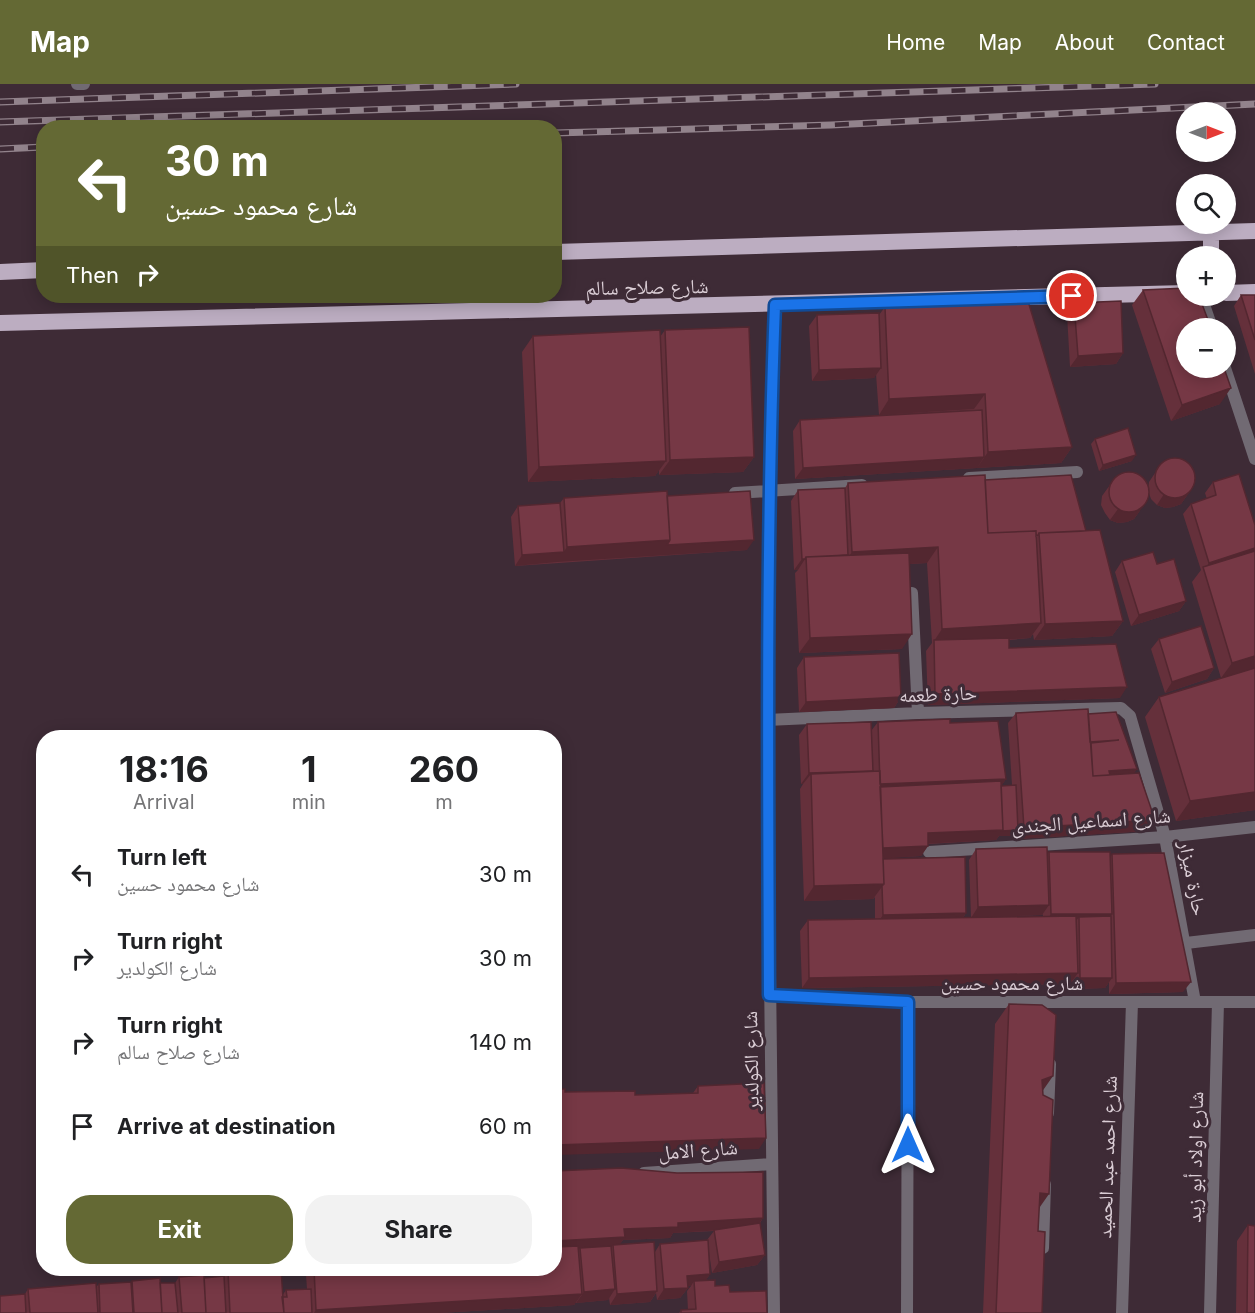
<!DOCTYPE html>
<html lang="en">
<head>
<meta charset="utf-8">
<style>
  body { margin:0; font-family:Inter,"Noto Naskh Arabic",sans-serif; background:#f2f2f2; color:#202124; height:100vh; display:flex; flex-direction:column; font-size:22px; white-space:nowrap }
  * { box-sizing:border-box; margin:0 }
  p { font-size:20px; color:#757577 }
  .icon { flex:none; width:33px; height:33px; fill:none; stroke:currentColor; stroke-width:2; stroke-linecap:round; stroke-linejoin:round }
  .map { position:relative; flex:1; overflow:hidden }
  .panel { position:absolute; left:36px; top:646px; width:526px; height:546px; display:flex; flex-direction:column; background:#fff; border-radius:24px; box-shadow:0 3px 15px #0003 }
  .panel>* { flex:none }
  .top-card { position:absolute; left:36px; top:36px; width:526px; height:183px; border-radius:24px; box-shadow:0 3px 15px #0003; background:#646934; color:#fff; overflow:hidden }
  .needle { width:39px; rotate:90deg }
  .fabs { position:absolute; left:1176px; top:18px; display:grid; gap:12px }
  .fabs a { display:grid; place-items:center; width:60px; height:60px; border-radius:50%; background:#fff; box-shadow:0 3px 15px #0003; font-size:30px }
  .pin { position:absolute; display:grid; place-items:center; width:51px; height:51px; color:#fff; margin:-26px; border:3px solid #fff; border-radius:50%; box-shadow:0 2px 6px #0007 }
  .me { position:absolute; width:66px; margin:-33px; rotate:0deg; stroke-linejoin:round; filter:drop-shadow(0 0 4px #0008) }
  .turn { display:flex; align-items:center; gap:21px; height:126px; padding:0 30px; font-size:27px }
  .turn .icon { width:78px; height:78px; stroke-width:2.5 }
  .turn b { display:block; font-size:42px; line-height:51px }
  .then { display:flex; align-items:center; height:57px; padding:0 30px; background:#0003; gap:12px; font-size:22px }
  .eta { display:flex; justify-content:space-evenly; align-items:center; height:102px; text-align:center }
  .eta b { font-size:36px; font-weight:700; line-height:42px }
  .action { display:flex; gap:12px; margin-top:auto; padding:12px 30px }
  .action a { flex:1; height:69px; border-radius:24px; background:#646934; color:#fff; font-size:24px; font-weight:700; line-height:69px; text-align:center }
  .action a+a { background:#f2f2f2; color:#202124 }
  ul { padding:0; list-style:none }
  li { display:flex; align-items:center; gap:18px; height:84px; padding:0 30px }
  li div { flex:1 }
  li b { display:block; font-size:22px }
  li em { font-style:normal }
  header { display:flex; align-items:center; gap:36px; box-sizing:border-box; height:84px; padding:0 30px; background:#646934; color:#fff }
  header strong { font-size:28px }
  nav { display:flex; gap:33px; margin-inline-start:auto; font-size:21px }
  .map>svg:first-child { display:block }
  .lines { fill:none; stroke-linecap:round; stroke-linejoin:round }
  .service { stroke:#716a73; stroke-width:12 }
  .minor { stroke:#716a73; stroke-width:12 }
  .trunk { stroke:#bcadc1; stroke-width:16 }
  .rail-casing { stroke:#92838c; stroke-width:7 }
  .rail { stroke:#3e2b36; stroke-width:4.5; stroke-dasharray:14; stroke-linecap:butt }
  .wall { fill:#65303b; fill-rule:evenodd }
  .shaded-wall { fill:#532730 }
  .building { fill:#763845; stroke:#532730; stroke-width:1.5 }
  .route-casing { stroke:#114b97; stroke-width:15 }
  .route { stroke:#1a73e8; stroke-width:10 }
  .labels { text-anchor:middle; stroke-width:6; stroke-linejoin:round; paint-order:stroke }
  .street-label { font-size:20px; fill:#dacdd5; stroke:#3e2b36 }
</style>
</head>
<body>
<header>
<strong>Map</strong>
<nav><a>Home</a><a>Map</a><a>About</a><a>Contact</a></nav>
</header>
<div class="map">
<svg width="1255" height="1229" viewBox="0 0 1255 1229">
  <rect width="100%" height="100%" fill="#3e2b36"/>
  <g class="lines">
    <path class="service" d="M1201,212L1212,244
      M1225,284L1255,375"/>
    <path class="minor" d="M77,0H84
      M969,394L1077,388
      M735,409L862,401
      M912,509L918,629
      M767,636L918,629L1121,624L1130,632L1165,753L1195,918
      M929,768L1165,753L1255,743
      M1186,859L1255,851
      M769,911L908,918H1255
      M1048,1029L1050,980
      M644,1089L771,1080
      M1043,1164L1045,1100
      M774,1229L767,636L769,407L775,221
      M907,1229L908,918
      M1122,1229L1132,918
      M1210,1229L1218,918"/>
    <path class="trunk" d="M1211,148V172
      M555,168L1255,147
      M0,188L44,186
      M1226,209L1255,208
      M0,239L1186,209"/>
    <defs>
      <path id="rail" d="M0,18L516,0
        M0,38L1155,0
        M555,49L831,41L1255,20
        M0,65L44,63"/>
    </defs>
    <use href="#rail" class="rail-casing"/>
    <use href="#rail" class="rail"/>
  </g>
  <path class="wall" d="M1143,206L1220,320L1171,337L1132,221Z
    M1241,211H1255V290L1234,222Z
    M1074,219L1123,269L1116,280L1070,283L1067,230Z
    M885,223L1072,363L1061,379L795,395L793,347L800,336L974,326L879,331L876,290L874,294L812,297L809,242L817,231H879Z
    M665,246L754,373L743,388L659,391V386L655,392L528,398L522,268L533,252L660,253Z
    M1095,355L1132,377L1099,387L1091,360Z
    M1161,380L1193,403L1181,420L1173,423L1165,424L1157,421L1151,415L1149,409L1139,428L1134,435L1127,438L1118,439L1110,436L1105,429L1101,421L1102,412L1115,394L1148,405L1149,398Z
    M1239,390L1255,726L1176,737L1145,633L1159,613L1221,594L1192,498L1201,486L1183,430L1191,420L1207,415L1205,409L1213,398Z
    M985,396L1086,447L1123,537L1112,552L1034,556L1033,550L1030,554L1009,556V564L1120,614L928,621L926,567L932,559L927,479L910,480L902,565L799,569L795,489L798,486H794L791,417L798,406L845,404L848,399Z
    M667,412L747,466L515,482L511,433L518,422L560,419L564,414Z
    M1122,477L1157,480L1186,517L1179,527L1131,542L1115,488Z
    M1159,555L1214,584L1207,595L1165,609L1151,565Z
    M804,573L901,613L894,624L799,628L797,584Z
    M1016,629L1088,630L1134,690L1147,747L1016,755V749L1014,752H999L996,756L928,760V762L921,772L883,774V775L966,829L963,834L1043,833V830L1042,831L971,834L969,776L976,765L1047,770L1049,768L1110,774L1112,770L1183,908L1109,910V898L1105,904L1072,905V897L1070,900L802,904L800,847L808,836L875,835V813L873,815L804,817L800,705L803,700H801L799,651L807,640L871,647L878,638L950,639L1006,695L1001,702L1012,701L1008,639Z
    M1009,920L1043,1006L1038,1147L1042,1229H983L995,940Z
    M698,1002L759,1065L635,1011L693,1009Z
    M555,1087L763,1134L760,1139L765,1171L757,1181L712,1189L709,1168L710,1190L706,1196L715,1202L730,1208L767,1229H679L681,1226H688L687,1207L691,1202H688V1204L680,1214L657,1216L656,1209L650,1218L610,1221L609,1214L608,1216L576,1219V1218L574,1221L439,1229H0L25,1210L28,1205L96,1203L99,1200L131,1198L132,1197L160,1199H175L179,1193L204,1194L224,1192L228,1187L249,1186V1185H555ZM714,1147L707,1156L660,1160L655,1168L619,1161L623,1156L670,1154L673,1149ZM308,1187L306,1191L307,1205L286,1206L282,1212L281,1189Z
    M1248,1141L1255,1229H1236L1237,1157Z"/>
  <path class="shaded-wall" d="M1123,269L1116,280L1070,283L1078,272Z
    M881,284L874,294L812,297L819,286Z
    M1231,304L1220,320L1171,337L1182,321Z
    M985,310L974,325L879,331L889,315Z
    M1072,363L1061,379L977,384L988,368Z
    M1136,371L1132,377L1099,387L1103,381Z
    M754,373L743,388L659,391L670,376Z
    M984,373L977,384L795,395L803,384Z
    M666,377L655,392L528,398L539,383Z
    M1193,403L1181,420L1173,423L1165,424L1157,421L1164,410Z
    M1147,417L1134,435L1127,438L1118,439L1110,436L1118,425Z
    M670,456H754L747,466L557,478L567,463Z
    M938,463L927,479L841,484L852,468Z
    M1255,464V472L1204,486L1209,479Z
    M564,468L557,478L515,482L522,471Z
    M802,475H805L798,486H794Z
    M1186,517L1179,527L1131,542L1139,531Z
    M1123,537L1112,552L1034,556L1045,540Z
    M1041,539L1030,554L934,560V557L942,545Z
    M912,550L902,565L799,569L810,554Z
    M1255,572V584L1221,594L1232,579Z
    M1214,584L1207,595L1165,609L1172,598Z
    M1127,603L1120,614L928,621L935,610Z
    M901,613L894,624L799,628L806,618Z
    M1137,685L1133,691L1106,692L1109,687Z
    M809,689L811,690L803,700H801Z
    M1006,695L999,706L880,710V700Z
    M1255,708V726L1176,737L1190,717Z
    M1155,736L1147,747L1016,755L1024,744Z
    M1003,746H1018L1014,752H999L996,756L920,760L928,749Z
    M928,762L921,772L876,775L883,764Z
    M884,800L873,815L804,817L814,802Z
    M1049,821L1042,831L971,834L978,823Z
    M966,829L959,840L875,842L883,831Z
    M1051,830H1112L1105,841L1079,833L1073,841H1044Z
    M1078,889L1070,900L802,904L809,894Z
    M1080,894H1112L1105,904L1072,905Z
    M1191,898L1183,908L1109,910L1116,899Z
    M1053,992L1039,1012L1042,996Z
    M766,1054L759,1065L555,1071V1061Z
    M1040,1109L1049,1110L1035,1130Z
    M763,1134L756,1144L673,1149L670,1154L623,1156L617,1164L613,1161L611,1164H580L579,1166L555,1167V1157L624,1145L678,1139Z
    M765,1171L757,1181L712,1189L719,1178Z
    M253,1185H310L308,1187L250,1190Z
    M710,1190L703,1201L694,1197L691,1202L679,1203L687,1192Z
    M688,1204L680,1214L657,1216L664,1205Z
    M615,1205L608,1216L576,1219L584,1208Z
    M657,1207L650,1218L610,1221L617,1210Z
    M582,1210L574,1221L439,1229H314L316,1226Z"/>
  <path class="building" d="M1186,204V212H1199L1211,244H1186V284H1224L1231,304L1182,321L1143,206Z
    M1241,211H1255V256Z
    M1028,217L1072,363L988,368L985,310L889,315L885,223Z
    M1121,217L1123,269L1078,272L1074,219Z
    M879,229L881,284L819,286L817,231Z
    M749,243L754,373L670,376L665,246Z
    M660,246L666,377L539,383L533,252Z
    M982,326L984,373L803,384L800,336Z
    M1128,344L1136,371L1103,381L1095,355Z
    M1155 394a20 20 0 1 1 40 0a20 20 0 1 1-40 0Z
    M1109 408a20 20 0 1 1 40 0a20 20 0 1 1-40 0Z
    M1239,390L1255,441V464L1209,479L1191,420L1216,411L1213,398Z
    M985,391L988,449L1036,447L1041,539L942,545L938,463L852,468L848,399Z
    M1071,391L1086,447L1039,449L1038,451L1036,452V447L988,449L985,396Z
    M845,404L848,471L806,473L805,475H802L798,406Z
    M667,407L670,456L567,463L564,414Z
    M750,407L754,456L667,461L670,456L667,412Z
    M560,419L564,468L522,471L518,422Z
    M1100,446L1123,537L1045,540L1039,449Z
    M1255,467V572L1232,579L1203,483Z
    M1153,468L1157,480L1174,475L1186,517L1139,531L1122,477Z
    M909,469L912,550L810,554L806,473Z
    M1201,542L1214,584L1172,598L1159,555Z
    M1009,554V564L1116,560L1127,603L935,610L934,556Z
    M899,569L901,613L806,618L804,573Z
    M1255,584V708L1190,717L1159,613Z
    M1088,625L1093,692L1139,689L1155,736L1024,744L1016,629Z
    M1116,628L1137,685L1109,687L1110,691L1093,692L1091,659L1119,656L1090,658L1088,630Z
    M950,635V639L998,637L1006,695L880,700L878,638Z
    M871,638L873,687L809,689L807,640Z
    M880,687L884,800L814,802L811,690Z
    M1001,697L1003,746L928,749V762L883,764L880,703Z
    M1016,701L1018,746L1002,747L1003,746L1001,702Z
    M1047,763L1049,821L978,823L976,765Z
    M1049,768H1110L1112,830H1051Z
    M1164,769L1191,898L1116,899L1112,770Z
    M965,773L966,829L883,831L882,802L884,800L883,775Z
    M1076,832L1078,889L809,894L808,836Z
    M1111,832L1112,894H1080L1079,833Z
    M1009,920L1042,921L1056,931L1053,992L1042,996L1043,1011L1053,1016L1049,1110L1040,1109L1038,1147L1045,1148L1042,1229H996Z
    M764,999L766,1054L555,1061V1005H565V1008L635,1007V1011L698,1009V1002Z
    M621,1084L677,1089L763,1088V1134L678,1139V1143L624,1145L625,1153L555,1157V1087Z
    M760,1139L765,1171L719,1178L714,1146Z
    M1248,1141L1255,1142V1229H1247Z
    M708,1156L710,1190L687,1192L688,1204L664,1205L660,1160Z
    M654,1158L657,1207L617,1210L613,1161Z
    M578,1162L582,1210L316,1226L314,1185H555V1163Z
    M611,1162L615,1205L584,1208L580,1164Z
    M265,1185H281L284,1229H230L228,1187Z
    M204,1191L206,1229H182L179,1193Z
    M224,1192L226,1229H206L204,1194Z
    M160,1194L162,1229H134L132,1197Z
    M715,1196V1202L729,1201L730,1208L766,1207L767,1229H681V1226L696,1225L694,1197Z
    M131,1198L133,1229H100L99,1200Z
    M96,1199L98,1229H30L28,1205Z
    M160,1199H175L178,1229H162Z
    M311,1205L312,1229H284L282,1213H287L286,1206Z
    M25,1210L26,1229H0V1212Z"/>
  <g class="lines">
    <defs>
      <path id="route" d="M908,1061V918L769,911C768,681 766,451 775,221L1072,212"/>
    </defs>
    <use href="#route" class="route-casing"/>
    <use href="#route" class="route"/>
  </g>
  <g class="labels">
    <g class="street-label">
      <text transform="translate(647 203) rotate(-1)" y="7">شارع صلاح سالم</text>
      <text transform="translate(938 610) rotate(-2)" y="7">حارة طعمه</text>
      <text transform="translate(1091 737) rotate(-4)" y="7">شارع اسماعيل الجندى</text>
      <text transform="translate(1193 794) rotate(79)" y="7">حارة ميزار</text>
      <text x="1012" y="906">شارع محمود حسين</text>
      <text transform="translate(751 977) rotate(-91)" y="7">شارع الكولدير</text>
      <text transform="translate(698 1066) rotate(-4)" y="7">شارع الامل</text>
      <text transform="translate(1107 1073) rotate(-88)" y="7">شارع احمد عبد الحميد</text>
      <text transform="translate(1195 1073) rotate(-89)" y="7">شارع اولاد أبو زيد</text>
    </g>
  </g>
</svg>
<div class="fabs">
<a><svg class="needle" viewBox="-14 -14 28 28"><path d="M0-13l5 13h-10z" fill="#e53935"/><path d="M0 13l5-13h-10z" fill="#757577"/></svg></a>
<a><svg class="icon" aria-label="search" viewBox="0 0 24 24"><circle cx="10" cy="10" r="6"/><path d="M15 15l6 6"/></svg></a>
<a>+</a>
<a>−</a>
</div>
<div class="pin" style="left:1072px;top:212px;background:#d93025"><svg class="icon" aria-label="arrive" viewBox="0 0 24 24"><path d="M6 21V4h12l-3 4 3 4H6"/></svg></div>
<svg class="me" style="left:908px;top:1061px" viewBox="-20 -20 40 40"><path d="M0-17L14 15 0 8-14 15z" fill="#1a73e8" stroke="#fff" stroke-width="4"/></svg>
<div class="top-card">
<div class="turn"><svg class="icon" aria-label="left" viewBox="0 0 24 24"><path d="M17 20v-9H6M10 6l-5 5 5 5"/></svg><div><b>30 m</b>شارع محمود حسين</div></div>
<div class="then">Then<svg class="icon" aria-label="right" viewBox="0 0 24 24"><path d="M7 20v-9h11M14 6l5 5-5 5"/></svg></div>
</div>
<section class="panel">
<div class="eta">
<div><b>18:16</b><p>Arrival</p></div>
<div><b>1</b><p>min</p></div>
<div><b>260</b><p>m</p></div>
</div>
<ul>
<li><svg class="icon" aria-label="left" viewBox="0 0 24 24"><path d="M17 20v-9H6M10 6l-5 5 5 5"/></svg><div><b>Turn left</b><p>شارع محمود حسين</p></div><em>30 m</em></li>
<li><svg class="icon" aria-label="right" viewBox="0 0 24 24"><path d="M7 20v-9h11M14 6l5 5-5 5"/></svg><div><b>Turn right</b><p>شارع الكولدير</p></div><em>30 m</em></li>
<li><svg class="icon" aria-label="right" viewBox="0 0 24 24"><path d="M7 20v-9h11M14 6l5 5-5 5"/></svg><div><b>Turn right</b><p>شارع صلاح سالم</p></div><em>140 m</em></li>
<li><svg class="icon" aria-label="arrive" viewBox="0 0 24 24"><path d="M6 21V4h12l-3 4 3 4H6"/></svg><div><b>Arrive at destination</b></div><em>60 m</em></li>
</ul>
<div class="action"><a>Exit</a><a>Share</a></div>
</section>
</div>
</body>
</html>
